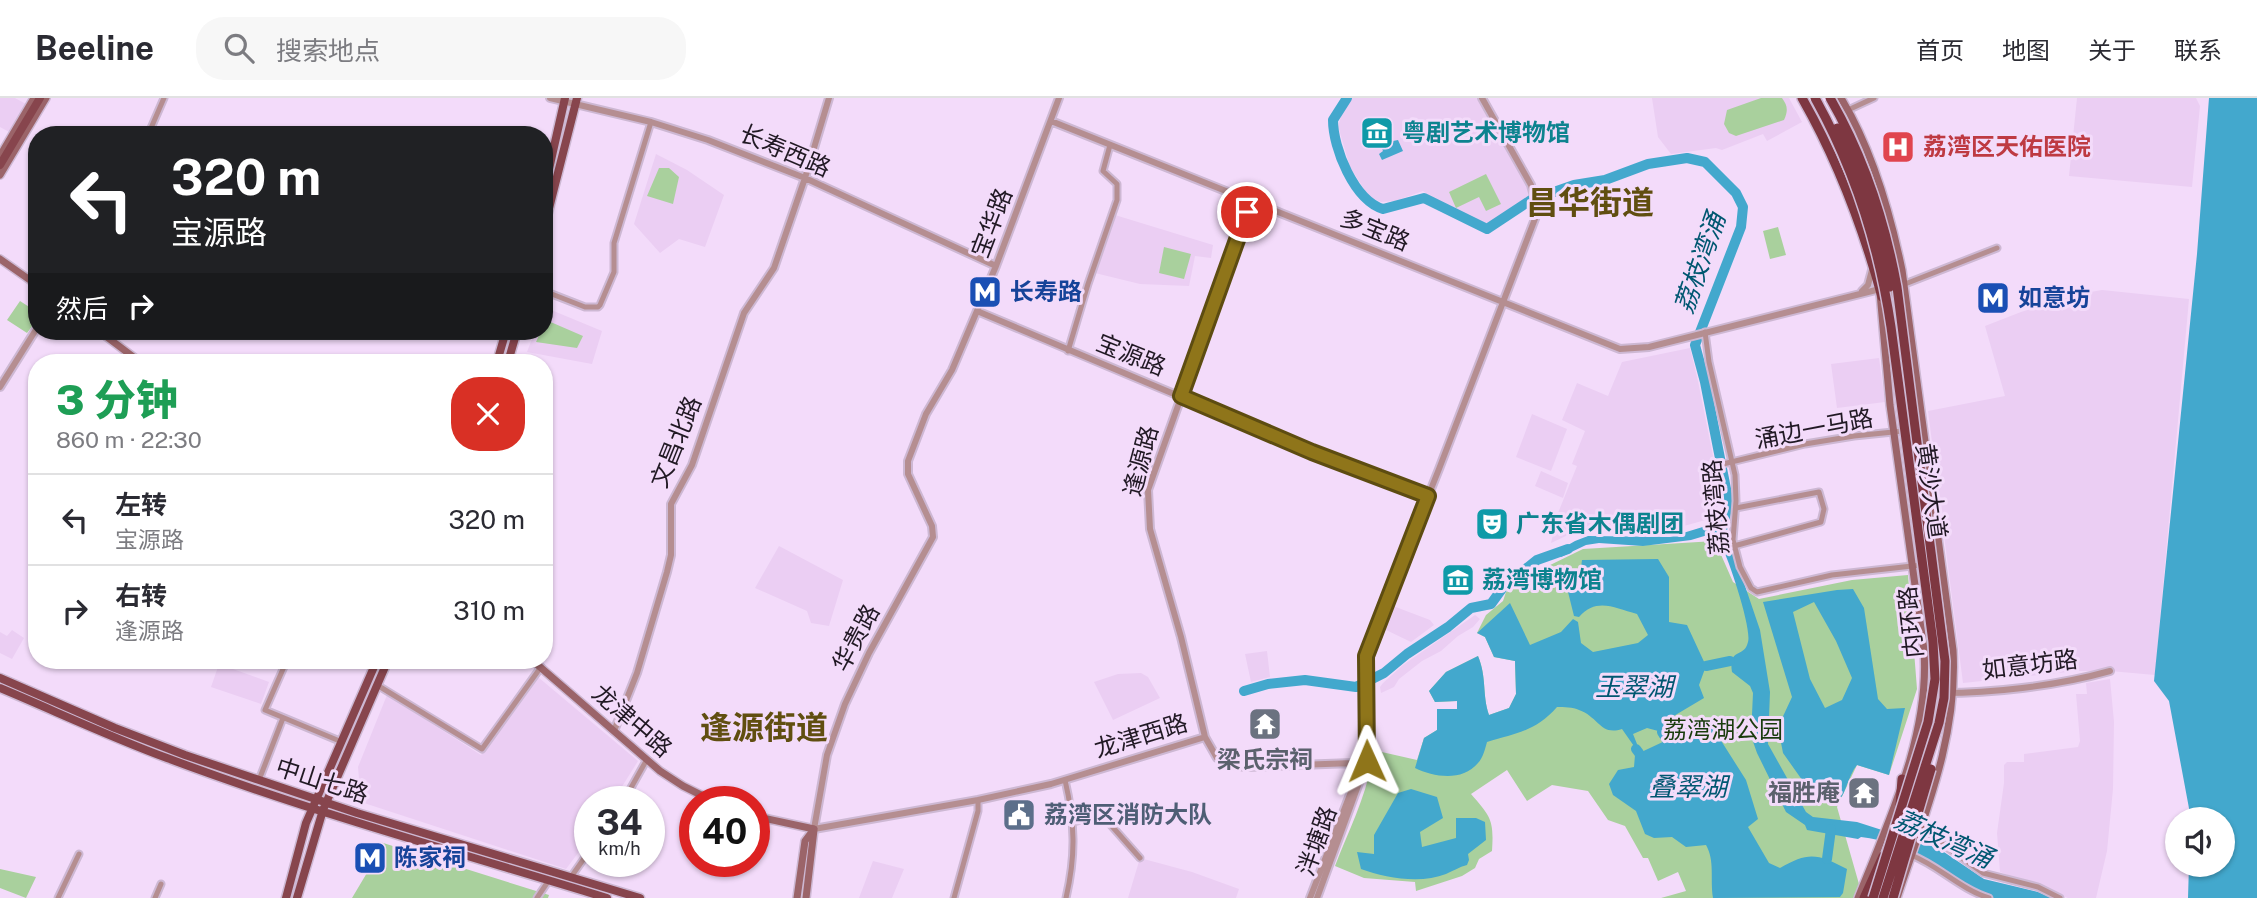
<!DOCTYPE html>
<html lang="zh">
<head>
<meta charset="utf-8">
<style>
  body { margin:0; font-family:"Public Sans","Noto Sans SC",sans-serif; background:#f7f7f7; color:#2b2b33; height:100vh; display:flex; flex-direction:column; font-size:26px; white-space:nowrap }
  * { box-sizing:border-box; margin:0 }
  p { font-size:23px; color:#7c7c81 }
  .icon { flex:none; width:38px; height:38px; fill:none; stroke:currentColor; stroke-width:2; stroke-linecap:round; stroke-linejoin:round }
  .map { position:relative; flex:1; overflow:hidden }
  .side { position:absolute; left:28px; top:256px; width:525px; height:315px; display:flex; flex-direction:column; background:#fff; border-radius:28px; box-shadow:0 2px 5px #0004 }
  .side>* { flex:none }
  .hud { position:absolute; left:28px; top:28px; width:525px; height:214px; border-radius:28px; box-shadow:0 2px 5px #0004; background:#202124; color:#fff; overflow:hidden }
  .buttons { position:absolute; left:2165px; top:709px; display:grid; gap:14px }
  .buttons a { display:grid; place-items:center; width:70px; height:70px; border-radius:50%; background:#fff; box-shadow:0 2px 5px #0004; font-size:35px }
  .speed { position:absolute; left:574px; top:688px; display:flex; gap:14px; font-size:35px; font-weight:700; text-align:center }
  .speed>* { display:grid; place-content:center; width:91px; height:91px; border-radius:50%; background:#fff; box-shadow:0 2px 5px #0004; line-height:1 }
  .speed small { font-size:18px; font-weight:400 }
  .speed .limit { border:10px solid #d22; background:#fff; color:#111 }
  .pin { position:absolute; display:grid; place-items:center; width:60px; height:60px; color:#fff; margin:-30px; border:4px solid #fff; border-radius:50%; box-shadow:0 2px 7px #0007 }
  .me { position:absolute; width:77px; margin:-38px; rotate:359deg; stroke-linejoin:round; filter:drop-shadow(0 0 5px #0008) }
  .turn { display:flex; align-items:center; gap:24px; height:147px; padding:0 28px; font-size:32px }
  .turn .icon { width:91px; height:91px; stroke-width:2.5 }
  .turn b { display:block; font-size:49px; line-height:60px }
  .then { display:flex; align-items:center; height:66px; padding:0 28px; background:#0003; gap:14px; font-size:26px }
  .round { display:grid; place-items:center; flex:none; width:74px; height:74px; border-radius:28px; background:#f7f7f7 }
  .headline { display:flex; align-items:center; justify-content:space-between; height:119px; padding:0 28px }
  h1 { font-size:42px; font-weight:800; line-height:52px; color:#1e9e55 }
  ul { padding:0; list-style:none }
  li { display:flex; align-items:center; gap:21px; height:91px; padding:0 28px; border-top:2px solid #e1e1e2 }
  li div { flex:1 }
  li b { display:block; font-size:26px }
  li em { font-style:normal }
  header { display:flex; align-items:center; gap:42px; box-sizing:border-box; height:98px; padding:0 35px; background:#fff; border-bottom:2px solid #e1e1e2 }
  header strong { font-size:33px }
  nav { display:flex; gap:38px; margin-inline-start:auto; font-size:24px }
  .search { width:490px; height:63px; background:#f7f7f7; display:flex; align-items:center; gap:18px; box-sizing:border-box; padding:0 24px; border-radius:28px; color:#7c7c81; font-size:26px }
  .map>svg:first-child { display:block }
  .built { fill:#ebcef3 }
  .green { fill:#a9d09d }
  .water { fill:#43a8cd; fill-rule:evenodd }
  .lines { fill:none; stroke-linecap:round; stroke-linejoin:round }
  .river { stroke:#43a8cd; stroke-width:10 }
  .minor-casing { stroke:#cdb8d3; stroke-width:9 }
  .tertiary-casing { stroke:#cdb8d3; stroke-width:10 }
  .secondary-casing { stroke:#cdb8d3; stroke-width:10 }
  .primary-casing { stroke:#cdb8d3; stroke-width:11 }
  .trunk-casing { stroke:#cdb8d3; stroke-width:12 }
  .minor { stroke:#b58e91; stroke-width:5 }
  .tertiary { stroke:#b58e91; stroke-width:6 }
  .secondary { stroke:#9b6469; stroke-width:7 }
  .primary { stroke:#87454d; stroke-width:8 }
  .trunk { stroke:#7e3741; stroke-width:9 }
  .trunk-bridge-casing { stroke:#cdb8d3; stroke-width:12; stroke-linecap:butt }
  .trunk-bridge { stroke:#7e3741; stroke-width:9 }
  .route-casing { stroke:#5d4c11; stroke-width:18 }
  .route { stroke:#8f751a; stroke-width:12 }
  .labels { text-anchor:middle; stroke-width:6; stroke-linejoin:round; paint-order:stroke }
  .culture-label { font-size:24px; font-weight:bold; fill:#0d838f; stroke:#f3dbfa; text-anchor:start }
  .health-label { font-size:24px; font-weight:bold; fill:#be3a42; stroke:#f3dbfa; text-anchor:start }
  .street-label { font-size:24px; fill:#211924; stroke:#f3dbfa }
  .transit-label { font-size:24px; font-weight:bold; fill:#164399; stroke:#f3dbfa; text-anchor:start }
  .park-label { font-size:24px; fill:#193b0d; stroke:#f3dbfa }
  .worship-label { font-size:24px; font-weight:bold; fill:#5b616d; stroke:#f3dbfa }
  .service-label { font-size:24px; font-weight:bold; fill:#4e5e75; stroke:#f3dbfa; text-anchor:start }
  .water-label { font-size:26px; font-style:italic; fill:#005771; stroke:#f3dbfa }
  .district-label { font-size:32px; font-weight:bold; fill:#604e10; stroke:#f3dbfa }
</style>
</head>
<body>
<header>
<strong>Beeline</strong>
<div class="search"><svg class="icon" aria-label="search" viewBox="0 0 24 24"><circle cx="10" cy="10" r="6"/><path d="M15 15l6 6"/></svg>搜索地点</div>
<nav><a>首页</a><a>地图</a><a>关于</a><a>联系</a></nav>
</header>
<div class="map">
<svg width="2257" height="800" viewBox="0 0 2257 800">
  <rect width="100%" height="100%" fill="#f3dbfa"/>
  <path class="built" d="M0,0H15L26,6L11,35L0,29Z
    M1352,0H1477L1533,97L1487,127L1441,106L1423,93L1395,103L1381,104L1369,99L1350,69L1338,28L1343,12Z
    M1652,0H1789L1802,24L1767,43L1763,36L1722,52L1716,50L1671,56L1658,39Z
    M2077,0H2196L2200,8L2192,89L2069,78Z
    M656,56L687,72L724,97L705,149L679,141L660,155L634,126Z
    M1115,117L1213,147L1211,160L1195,158L1189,188L1140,186L1095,175Z
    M2102,192L2189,201L2155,577L2110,573H2078L1963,585L1928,313L2005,298L1985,228L2021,214L2079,196Z
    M544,209L602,233L592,266L527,254L535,233H544Z
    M1690,250L1698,283L1720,393L1716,416L1709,421L1666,433L1583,430L1551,445L1558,415L1577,368L1572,366L1585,333L1562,322L1577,285L1608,298L1622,264Z
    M1879,260L1885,304L1837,310L1831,266Z
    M1532,316L1567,331L1551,373L1516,359Z
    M1541,373L1568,385L1563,400L1535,388Z
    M779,448L843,482L829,528L811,525L807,513L755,490Z
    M1393,508L1430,522L1434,527L1411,544L1384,531Z
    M1475,517L1480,521L1473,529L1458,538L1441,553L1422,563L1399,581L1394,589L1381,595L1380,589L1383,585L1403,567Z
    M12,532L24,540L12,561L0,555V534L7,538Z
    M1267,553L1270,579L1251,584L1245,556Z
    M219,566L269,584L261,606L211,589Z
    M1141,575L1148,579L1160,600L1113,622L1094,584L1118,576Z
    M538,579L638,663L613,703L590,704V739L566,771L361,704L358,669L387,597L481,657Z
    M2110,581L2114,624L2113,691L2107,753L2096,800H2068L2000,774L1997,735L2004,685V667L2007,664H2024V656L2078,649L2080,643L2076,596H2087L2086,585Z
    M1140,760L1192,774L1239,791L1236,800H1128Z
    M873,763L904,771L892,800H859Z"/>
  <path class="green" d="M1761,0H1782C1788,8 1788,13 1784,22L1736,38L1729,35L1724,26L1727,12Z
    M1974,35L1979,49L1955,57L1950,43Z
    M659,70H669L679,79L673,106L647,98Z
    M1486,76L1501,106L1486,113L1479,99L1456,110L1449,94Z
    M1778,129L1786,157L1770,161L1763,133Z
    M1164,149L1191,156L1184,181L1159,175Z
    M20,203L37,214V222L27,235L7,222Z
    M546,222L583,238L577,250L536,244L541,233H544Z
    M1715,443L1733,484L1759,501L1852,482L1908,477L1917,591L1889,677L1857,667L1837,709L1859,786L1854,800H1661L1686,793L1678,774L1658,783L1648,760H1643L1625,728L1608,722L1588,693L1552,687L1527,703L1507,672L1471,696C1491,719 1494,722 1492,753L1479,761L1475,770L1462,778L1416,793L1415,784L1364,780L1335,768C1349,731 1370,692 1373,652L1417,662L1424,640L1437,632V611H1457V603L1435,604L1429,593L1446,574L1478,558C1487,579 1482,597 1489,617L1509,610L1516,596L1515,563L1494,559L1485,539L1477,535L1486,517L1503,503L1506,494L1544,470L1583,451Z
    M380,744L549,797L548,800H352L377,758Z
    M0,771L36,779L26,800L0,790Z"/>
  <path class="water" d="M2209,0H2257V800H2188L2189,767L2222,766V721H2191L2169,603L2154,583L2197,156Z
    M1389,22L1393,31L1389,33L1393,43L1398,42L1403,53L1382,62L1379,56L1383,53L1377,40L1372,41L1368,31L1380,35L1381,32L1373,29Z
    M1719,424L1727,428L1726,432L1760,532L1770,594L1768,646L1806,714L1813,719L1857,724L1938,750L1984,781L2038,794L2052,800H1990L1982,798C1945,772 1908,744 1861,739L1858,741L1807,732L1805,727L1786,714L1757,655L1751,638L1753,595L1750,588L1732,574C1728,549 1744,561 1748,544C1752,531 1729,462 1722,449C1719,444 1716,440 1711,436L1691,442L1643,448L1599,445L1586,447L1561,459L1556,454L1575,443L1588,438L1670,439Z
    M1658,461L1669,479V524L1687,527L1706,568L1699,587L1704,600L1667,622L1662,634L1647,630L1633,636L1637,646L1636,651L1622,631C1600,638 1599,619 1579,612C1573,609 1564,609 1557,609C1536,633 1517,635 1487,644C1485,651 1483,660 1478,665C1462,684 1434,679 1415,670L1424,640L1437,632V611H1457V603L1435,604L1429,593L1446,574L1478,558C1487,580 1482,596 1489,617L1509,610L1516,596L1515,563L1494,559L1485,539L1477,535L1510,505L1530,547L1561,534L1573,521L1578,524L1581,545L1593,554L1638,545L1648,537L1637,516C1614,510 1597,499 1579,519L1574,518L1567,490L1580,477L1582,462Z
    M1853,491L1864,510L1878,601L1887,611L1905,610L1889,677L1857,667C1848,678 1847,693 1838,704L1817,703L1783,655L1778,629L1792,599L1763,504L1837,492ZM1814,504L1836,543L1852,580L1842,602L1825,610L1810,581L1793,514Z
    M1713,630L1746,682L1758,721L1748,729L1769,765L1780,770C1809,753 1818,756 1847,771L1843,795L1840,799L1713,800C1710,780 1715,763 1706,747L1686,749L1672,739L1654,740L1645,736L1636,713L1613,697L1609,686L1618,672L1634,669L1635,657L1667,642Z
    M1411,691L1437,699L1443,720L1420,734L1422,749L1456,740V720H1476L1485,724L1486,742L1468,756L1469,762L1467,767C1459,769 1453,773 1446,776C1421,786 1385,780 1361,771L1357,754L1374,756V737L1398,695Z"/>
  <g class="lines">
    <path class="river" d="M1347,0L1333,22C1333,50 1354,102 1383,111L1424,100L1487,131L1531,102L1574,87L1605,82L1648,66L1687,60L1705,64L1736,95L1743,109L1741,129L1695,247L1705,284L1727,396V411L1722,432
      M1706,568L1730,563
      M1244,593L1268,586L1305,582L1356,589L1384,575L1407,556L1448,529L1471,510L1491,506L1504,488L1537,462L1568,451
      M1662,634L1667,642
      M1636,651L1639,655
      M1827,761L1831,731"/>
    <defs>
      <path id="minor" d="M1848,12L1874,0
        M148,37L164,0
        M1905,186L1997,150
        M544,193L585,209H598L600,207L614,174V145L651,24
        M1705,234L1709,264L1735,377L1736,403L1733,442L1740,469L1751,490L1757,494L1832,477L1921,467
        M1068,253L1088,186L1117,102V86L1103,73L1110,47
        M1719,367L1805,346L1854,338L1903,333
        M1734,448L1821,424L1824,411L1819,394L1736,410
        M287,562L265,612L342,644
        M377,587L482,651L541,569
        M259,682L283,620
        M1065,682C1075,725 1076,757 1066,800
        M623,704L646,663
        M1073,724L1102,717L1140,760
        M1920,730L1983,775L2038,789L2060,800
        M1911,757C1939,768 1960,791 1989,800
        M571,779L590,752
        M58,800L79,756
        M155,800L161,786
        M537,800L549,782
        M954,800L978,713V702"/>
      <path id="tertiary" d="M550,0L651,24L708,42L805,80L996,168
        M1059,0L996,168L952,272L926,316L908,363V376L932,428L933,439L869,555L845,606L827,657L814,731L978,702L1051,686L1205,639
        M1051,23L1620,251L1649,249L1880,191L1890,193L1898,199
        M1251,103L1148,392L1150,431L1181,539L1205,639L1217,660L1227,666L1245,669L1353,665L1367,660
        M1862,193L1868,187L1872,172
        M977,213L1312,354L1428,398
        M0,289L37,230
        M1933,595C1988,596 2057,588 2110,573
        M614,633L637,575L667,474L671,457V406L692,367L744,215L774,170L805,80L829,0
        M1310,800L1356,681L1355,671L1348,666
        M1317,800L1367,663L1366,557L1369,546L1439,371L1538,113L1531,87L1482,0"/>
      <path id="secondary" d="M1841,0C1872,51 1890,114 1902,172L1953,552C1958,640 1924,718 1897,800
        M0,58L34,0
        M0,77L46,0
        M0,161L37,187
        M99,233L140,264
        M532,562L660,673L683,688L715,704
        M754,718L814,731
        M797,800L805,743L814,731
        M806,800L814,732
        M1858,800C1889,722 1930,637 1924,552L1890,307L1880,195"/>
      <path id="primary" d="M0,67L40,0
        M544,93L565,0
        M544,130L577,0
        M497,264L506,233
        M508,264L517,233
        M0,580L115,630L185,657L357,715L640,800
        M0,590C55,613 110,639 167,660C311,714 460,755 607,800
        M286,800L306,725L377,562
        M297,800L323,712L388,562"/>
      <path id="trunk" d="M1802,0C1838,63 1863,130 1882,199
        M1900,707L1902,681
        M1864,800L1883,758"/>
    </defs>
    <use href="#minor" class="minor-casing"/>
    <use href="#tertiary" class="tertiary-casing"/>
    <use href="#secondary" class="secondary-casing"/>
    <use href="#primary" class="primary-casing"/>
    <use href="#trunk" class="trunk-casing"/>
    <use href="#minor" class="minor"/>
    <use href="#tertiary" class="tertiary"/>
    <use href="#secondary" class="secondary"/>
    <use href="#primary" class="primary"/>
    <use href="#trunk" class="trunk"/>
    <defs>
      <path id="trunk-bridge" d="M1815,0C1855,72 1879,148 1891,229L1933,544L1935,581L1928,624L1873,800
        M1830,0C1864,59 1885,123 1897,189L1945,563L1944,600L1939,625L1883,800
        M1837,30L1870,105L1890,189
        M1893,800L1931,671"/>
    </defs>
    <use href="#trunk-bridge" class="trunk-bridge-casing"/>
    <use href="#trunk-bridge" class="trunk-bridge"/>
  </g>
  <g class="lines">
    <defs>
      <path id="route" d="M1247,114L1181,298L1312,354L1428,398L1366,558L1367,663"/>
    </defs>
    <use href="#route" class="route-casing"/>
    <use href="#route" class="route"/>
  </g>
  <defs>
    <symbol id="museum-square" viewBox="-11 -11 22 22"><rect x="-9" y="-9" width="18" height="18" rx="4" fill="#0f9aa8" stroke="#f3dbfa"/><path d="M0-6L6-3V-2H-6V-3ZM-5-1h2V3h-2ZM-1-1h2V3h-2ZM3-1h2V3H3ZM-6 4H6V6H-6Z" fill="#fff"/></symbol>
    <symbol id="hospital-square" viewBox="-11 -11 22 22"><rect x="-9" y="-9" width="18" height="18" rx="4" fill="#e0444e" stroke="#f3dbfa"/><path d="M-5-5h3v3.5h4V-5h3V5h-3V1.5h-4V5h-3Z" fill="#fff"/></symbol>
    <symbol id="metro-square" viewBox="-11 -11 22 22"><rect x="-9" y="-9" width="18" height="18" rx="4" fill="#1a4fb4" stroke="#f3dbfa"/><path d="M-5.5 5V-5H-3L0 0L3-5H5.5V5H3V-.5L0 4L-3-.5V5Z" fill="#fff"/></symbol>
    <symbol id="theatre-square" viewBox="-11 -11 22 22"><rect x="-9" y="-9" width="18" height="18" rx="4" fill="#0f9aa8" stroke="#f3dbfa"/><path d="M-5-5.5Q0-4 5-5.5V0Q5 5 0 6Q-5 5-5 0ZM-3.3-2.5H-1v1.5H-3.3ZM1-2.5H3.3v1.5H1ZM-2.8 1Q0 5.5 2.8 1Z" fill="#fff"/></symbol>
    <symbol id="temple-square" viewBox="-11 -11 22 22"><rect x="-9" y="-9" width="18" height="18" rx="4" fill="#6b7280" stroke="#f3dbfa"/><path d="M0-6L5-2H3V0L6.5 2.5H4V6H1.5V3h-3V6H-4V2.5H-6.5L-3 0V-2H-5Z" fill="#fff"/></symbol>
    <symbol id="civic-square" viewBox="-11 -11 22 22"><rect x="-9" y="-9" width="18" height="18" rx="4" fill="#5c6f8a" stroke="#f3dbfa"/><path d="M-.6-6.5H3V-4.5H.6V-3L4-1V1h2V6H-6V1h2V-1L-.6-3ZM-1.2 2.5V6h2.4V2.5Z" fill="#fff"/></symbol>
  </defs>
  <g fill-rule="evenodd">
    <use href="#museum-square" x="1358" y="16" width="38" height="38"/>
    <use href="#hospital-square" x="1879" y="30" width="38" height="38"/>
    <use href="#metro-square" x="966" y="175" width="38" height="38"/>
    <use href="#metro-square" x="1974" y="181" width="38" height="38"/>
    <use href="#theatre-square" x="1473" y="407" width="38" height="38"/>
    <use href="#museum-square" x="1439" y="463" width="38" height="38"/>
    <use href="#temple-square" x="1246" y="607" width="38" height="38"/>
    <use href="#temple-square" x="1845" y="676" width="38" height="38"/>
    <use href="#civic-square" x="1000" y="698" width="38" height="38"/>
    <use href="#metro-square" x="351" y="741" width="38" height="38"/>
  </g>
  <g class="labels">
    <g class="culture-label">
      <text x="1402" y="43">粤剧艺术博物馆</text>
      <text x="1516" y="434">广东省木偶剧团</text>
      <text x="1482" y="490">荔湾博物馆</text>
    </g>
    <g class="health-label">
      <text x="1923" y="57">荔湾区天佑医院</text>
    </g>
    <g class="street-label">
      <text transform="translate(785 53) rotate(23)" y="8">长寿西路</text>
      <text transform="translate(992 125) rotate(-69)" y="8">宝华路</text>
      <text transform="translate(1375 132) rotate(22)" y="8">多宝路</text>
      <text transform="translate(1131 257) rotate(22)" y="8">宝源路</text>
      <text transform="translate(1814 331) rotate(-11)" y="8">涌边一马路</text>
      <text transform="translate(676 344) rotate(-68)" y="8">文昌北路</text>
      <text transform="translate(1141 363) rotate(-75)" y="8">逢源路</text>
      <text transform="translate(1931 393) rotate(82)" y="8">黄沙大道</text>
      <text transform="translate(1716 409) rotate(-95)" y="8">荔枝湾路</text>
      <text transform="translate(1911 524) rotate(-96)" y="8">内环路</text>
      <text transform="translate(856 540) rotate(-62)" y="8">华贵路</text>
      <text transform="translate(2030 567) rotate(-7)" y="8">如意坊路</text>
      <text transform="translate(632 623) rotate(41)" y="8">龙津中路</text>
      <text transform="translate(1141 638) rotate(-17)" y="8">龙津西路</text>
      <text transform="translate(322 683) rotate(18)" y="8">中山七路</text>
      <text transform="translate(1317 743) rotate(-70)" y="8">泮塘路</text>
    </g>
    <g class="transit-label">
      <text x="1010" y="202">长寿路</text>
      <text x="2018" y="208">如意坊</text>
      <text x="394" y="768">陈家祠</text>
    </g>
    <g class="park-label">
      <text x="1723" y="640">荔湾湖公园</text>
    </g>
    <g class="worship-label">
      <text x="1265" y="670">梁氏宗祠</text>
      <text x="1840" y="703" text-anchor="end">福胜庵</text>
    </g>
    <g class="service-label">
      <text x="1044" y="725">荔湾区消防大队</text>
    </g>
    <g class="water-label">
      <text transform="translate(1700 165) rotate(-71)" y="9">荔枝湾涌</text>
      <text x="1634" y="598">玉翠湖</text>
      <text x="1688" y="698">叠翠湖</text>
      <text transform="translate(1944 741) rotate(24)" y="9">荔枝湾涌</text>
    </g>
    <g class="district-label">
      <text x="1590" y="116">昌华街道</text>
      <text x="764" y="641">逢源街道</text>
    </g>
  </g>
</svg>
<div class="buttons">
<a><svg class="icon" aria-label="sound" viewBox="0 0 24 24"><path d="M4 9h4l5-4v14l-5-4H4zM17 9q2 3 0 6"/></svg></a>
</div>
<div class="speed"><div>34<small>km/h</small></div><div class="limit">40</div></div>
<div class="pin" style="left:1247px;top:114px;background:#d93025"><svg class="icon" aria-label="arrive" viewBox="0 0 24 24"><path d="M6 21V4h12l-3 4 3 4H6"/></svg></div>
<svg class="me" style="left:1367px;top:663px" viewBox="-20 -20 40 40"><path d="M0-17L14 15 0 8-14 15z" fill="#8f751a" stroke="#fff" stroke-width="4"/></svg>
<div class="hud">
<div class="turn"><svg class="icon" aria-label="left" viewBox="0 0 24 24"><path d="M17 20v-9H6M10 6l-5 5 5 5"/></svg><div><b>320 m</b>宝源路</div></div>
<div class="then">然后<svg class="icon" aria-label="right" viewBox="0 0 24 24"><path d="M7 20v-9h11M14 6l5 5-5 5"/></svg></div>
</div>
<section class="side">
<div class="headline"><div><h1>3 分钟</h1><p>860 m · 22:30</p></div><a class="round" style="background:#d93025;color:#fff"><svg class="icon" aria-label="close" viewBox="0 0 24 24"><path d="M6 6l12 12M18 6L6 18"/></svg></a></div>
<ul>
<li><svg class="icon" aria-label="left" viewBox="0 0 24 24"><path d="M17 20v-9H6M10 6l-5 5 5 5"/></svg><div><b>左转</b><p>宝源路</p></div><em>320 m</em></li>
<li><svg class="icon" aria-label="right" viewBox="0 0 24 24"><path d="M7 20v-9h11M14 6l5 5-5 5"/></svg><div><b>右转</b><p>逢源路</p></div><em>310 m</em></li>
</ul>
</section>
</div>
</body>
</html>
